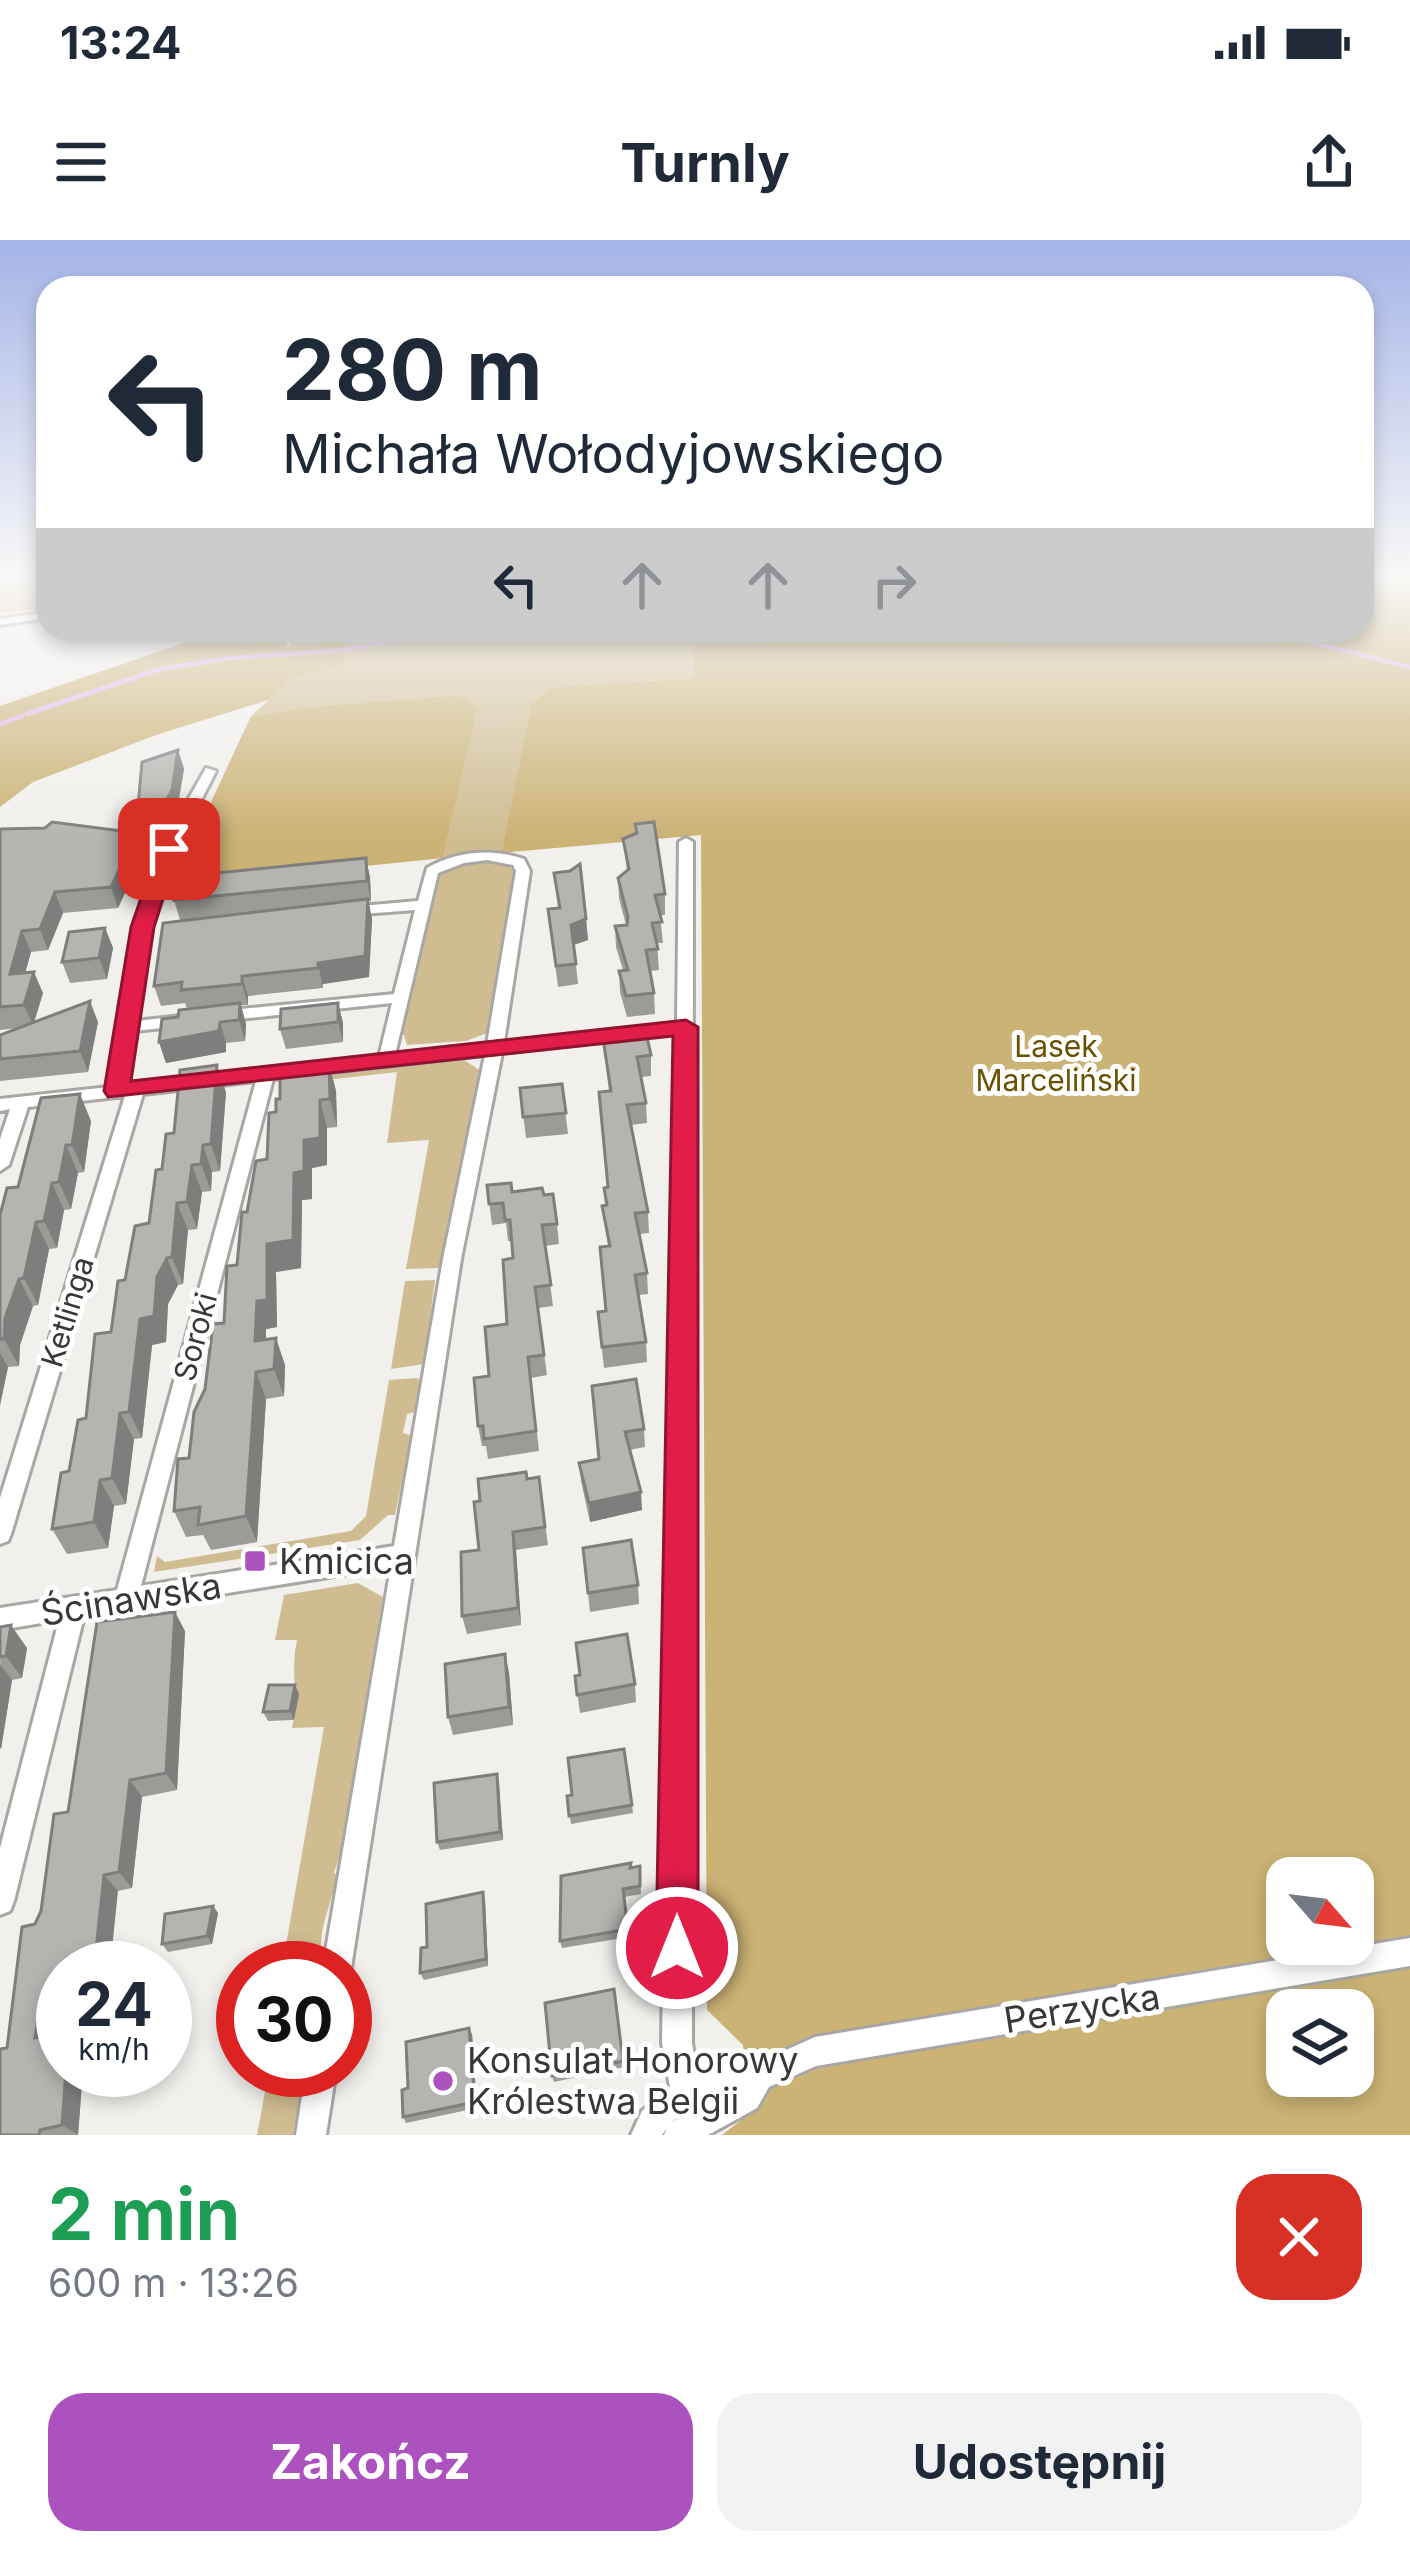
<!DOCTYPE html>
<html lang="pl">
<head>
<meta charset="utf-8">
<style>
  body { margin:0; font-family:Inter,sans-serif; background:#f2f2f3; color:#1f2937; height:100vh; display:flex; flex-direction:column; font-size:45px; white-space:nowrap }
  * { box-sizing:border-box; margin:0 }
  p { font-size:39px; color:#747a83 }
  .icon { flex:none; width:66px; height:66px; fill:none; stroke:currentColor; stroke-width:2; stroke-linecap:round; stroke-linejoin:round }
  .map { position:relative; height:1895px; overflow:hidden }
  .side { display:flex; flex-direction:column; background:#fff; flex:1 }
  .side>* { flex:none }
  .top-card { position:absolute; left:36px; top:36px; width:1338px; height:366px; border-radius:36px; box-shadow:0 6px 18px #0003; background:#fff; color:#1f2937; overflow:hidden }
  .needle { width:78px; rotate:118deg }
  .controls { position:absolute; left:1266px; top:1617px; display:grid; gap:24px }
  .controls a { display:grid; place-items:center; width:108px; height:108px; border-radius:24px; background:#fff; box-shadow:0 6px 18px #0003; font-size:60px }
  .speed { position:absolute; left:36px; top:1701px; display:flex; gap:24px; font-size:60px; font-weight:700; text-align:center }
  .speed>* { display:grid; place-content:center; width:156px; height:156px; border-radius:50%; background:#fff; box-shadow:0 6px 18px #0003; line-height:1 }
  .speed small { font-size:30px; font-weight:400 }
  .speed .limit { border:18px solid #d22; background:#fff; color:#111 }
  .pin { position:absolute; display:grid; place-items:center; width:102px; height:102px; color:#fff; margin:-51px; border-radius:24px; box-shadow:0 6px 18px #0006 }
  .me { position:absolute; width:132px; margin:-66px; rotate:0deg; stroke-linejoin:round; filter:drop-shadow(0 0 9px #0008) }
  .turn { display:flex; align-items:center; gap:42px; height:252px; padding:0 48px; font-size:54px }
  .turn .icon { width:156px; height:156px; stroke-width:2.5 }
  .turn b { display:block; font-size:84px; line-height:102px }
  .lanes { display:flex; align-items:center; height:114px; padding:0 48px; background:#0003; justify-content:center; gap:60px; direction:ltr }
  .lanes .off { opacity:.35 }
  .round { display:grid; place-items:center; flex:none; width:126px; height:126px; border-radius:36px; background:#f2f2f3 }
  .headline { display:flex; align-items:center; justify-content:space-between; height:204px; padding:0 48px }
  h1 { font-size:72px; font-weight:700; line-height:90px; color:#1e9e55 }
  .primary-button { display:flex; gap:24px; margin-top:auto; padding:24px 48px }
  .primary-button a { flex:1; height:138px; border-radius:36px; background:#ab52bf; color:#fff; font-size:48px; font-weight:700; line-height:138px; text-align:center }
  .primary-button a+a { background:#f2f2f3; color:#1f2937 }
  .status { display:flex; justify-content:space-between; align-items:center; height:84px; padding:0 60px; background:#fff; direction:ltr }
  .status svg { height:33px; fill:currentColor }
  header { display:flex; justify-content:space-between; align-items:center; height:156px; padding:0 48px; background:#fff; font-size:54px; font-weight:700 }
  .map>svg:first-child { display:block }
  .green { fill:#cfbd91 }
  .forest { fill:#cbb275; fill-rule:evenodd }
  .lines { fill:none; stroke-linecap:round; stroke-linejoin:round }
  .stream { stroke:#dfb5e9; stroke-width:4.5 }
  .street-casing { stroke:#a9a7a4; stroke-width:6 }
  .street { fill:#fff; fill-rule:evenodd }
  .wall { fill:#9c9b98 }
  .shaded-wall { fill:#7f7e7c }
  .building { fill:#b5b4b1; stroke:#7f7e7c; stroke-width:3 }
  .route { fill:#e11d48; stroke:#92132f; stroke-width:3 }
  .poi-dot { fill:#ab52bf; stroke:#fff; stroke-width:4.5 }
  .labels { text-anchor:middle; stroke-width:10; stroke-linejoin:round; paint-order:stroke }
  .park-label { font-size:30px; fill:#6a5100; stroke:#fff }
  .street-label { font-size:30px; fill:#383836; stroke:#fff }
  .near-poi-label { font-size:36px; fill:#383836; stroke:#fff; text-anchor:start }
  .near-street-label { font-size:36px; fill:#383836; stroke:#fff }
</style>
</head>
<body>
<div class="status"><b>13:24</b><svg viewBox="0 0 49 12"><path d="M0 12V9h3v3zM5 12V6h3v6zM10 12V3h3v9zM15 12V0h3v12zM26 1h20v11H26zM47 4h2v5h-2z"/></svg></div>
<header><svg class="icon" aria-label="menu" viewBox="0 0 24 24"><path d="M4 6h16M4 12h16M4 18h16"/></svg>Turnly<svg class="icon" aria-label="share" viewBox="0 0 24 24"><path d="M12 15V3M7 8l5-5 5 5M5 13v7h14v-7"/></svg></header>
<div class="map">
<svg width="1410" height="1895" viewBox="0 0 1410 1895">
  <rect width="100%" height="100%" fill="#f2f0ed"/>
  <path class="green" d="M0,334H48V368L0,373Z
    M289,390H415L423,397L453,390H692L694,438L552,447L531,464L501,613L443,618L478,467L460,455L317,466L251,476L291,439Z
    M500,619L514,631L487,793L466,801L407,805L404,795H399L435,635L455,624Z
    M464,820L481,831L440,1028L406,1029L429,900L387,903L397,832L318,841V837Z
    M435,1040L424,1124L391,1129L405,1041Z
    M417,1138L421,1141L416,1172L407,1174L403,1193L412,1196L395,1275H388L360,1300L154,1332L157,1316L165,1322L351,1291L366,1276L389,1140Z
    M358,1343L383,1357L341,1613L334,1632L337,1636C333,1660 320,1684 321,1708C321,1715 323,1721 322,1728H282L324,1487L292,1488C299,1456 290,1432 297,1400H275L284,1355Z
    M269,1830H304L293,1895H257Z"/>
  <path class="forest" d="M1362,334H1410V1895H722L749,1874L743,1805L707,1770L701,595L501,613L531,464L552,447L694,438L692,390H1362ZM1287,1638H1353V1704H1287ZM1287,1770H1353V1836H1287Z
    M207,390H289L287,407L344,399L345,424L291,439L268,460L156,495L33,542L0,567V466L201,397Z
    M460,455L478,467L443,618L172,646L251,476L317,466Z"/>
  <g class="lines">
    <path class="stream" d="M1263,390L1410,427
      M27,474L160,429L231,418L344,410L440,391
      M0,484L22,476"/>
    <defs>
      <path id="street" d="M48,372V378L0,385V379Z
        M206,528L216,531C201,562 183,592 169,624C148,673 141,728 135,781L182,776L190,781L182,786L134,791L126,845L379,817L392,763L221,781L213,776L221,771L394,754L415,670L349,675L342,671L349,667L418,661L427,628C457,611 492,608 524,619L530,631L504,802L677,783L679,602L686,598L693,602L692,1803L697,1834L739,1816L759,1822L815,1797L1410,1698V1726L816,1826L769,1847L757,1868L708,1895H664L667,1888L662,1895H631L642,1871L670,1847L662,1803L677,793L502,813L461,1019L351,1728L347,1738L345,1728H323L391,1327L84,1376L14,1661L10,1671L0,1675V1608L59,1380L0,1390V1368L117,1350L256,841L143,854L11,1294L8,1301L0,1304V1258L125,856L28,867L9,925L0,931V899L10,869L0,871V859L109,847C120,780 124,710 147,645C161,604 185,566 206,528ZM487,620L513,625L516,631L487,804L395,815L438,633L464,623ZM485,815L443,1019L394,1306L141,1346L273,839ZM729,1850L672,1882L697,1864Z
        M306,1830H336L326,1895H296Z"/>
    </defs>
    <use href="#street" class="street-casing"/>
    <use href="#street" class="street"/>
  </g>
  <path class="wall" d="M178,510L184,529L177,570L170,582L144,585L138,566Z
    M635,584L665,654V675H660L663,703H657L659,730L650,731L654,753L655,774L627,777L620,752L619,731L623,730L616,707L615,686L626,685L619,658L618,638L627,631L623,599L635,594Z
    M0,589L137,593L143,613L118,668L63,673L48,710L31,712L25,733L43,753L34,782H98L88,832L0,841V795L19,788L0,790Z
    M366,618L370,638L371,661H368L372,679L369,737L323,744V748L248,756V765H241L246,784L245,801L226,803V812L166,823L159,802L187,769L185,763L161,766L154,746L180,680L174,660Z
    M554,633L586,679L588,700L574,705L578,744L558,747L548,669L558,668Z
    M105,688L113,708L107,739L70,743L62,722Z
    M338,763L343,783V802L286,809L280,789Z
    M602,792L651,815V836L641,837L646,863L647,883L631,885L648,972L649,993L639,994L647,1033L648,1054L639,1055L646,1102L647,1122L604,1128L598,1072L606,1071L608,1006L602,966L605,965L604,948L608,947L609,851Z
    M329,824L336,851L337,887L327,888V925L312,928V959L302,960L301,1028L276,1032L277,1087L266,1089V1099L285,1125L284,1156L266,1159L257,1302L211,1310L203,1295L186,1297L174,1271L224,1083L247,972L267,919L280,859Z
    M562,844L568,894L526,898L520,848Z
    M226,852L220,931L212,932L211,951L202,952L197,989L188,990L183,1044L178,1045L168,1064L166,1102L152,1105L142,1198L134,1199L126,1264L114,1266L108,1308L67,1314L52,1289L86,1178L125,1040L149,983L162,929L174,893Z
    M91,881L84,932L78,933L71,969L64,970L57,1008L49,1009L38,1065L33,1066L20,1105L19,1126L8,1127L0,1165V975L18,947Z
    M487,945L512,952L544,955L557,984L559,1004L545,1006L553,1066L538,1068L547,1135L531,1138L539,1211L488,1219L486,1206H482L478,1186L489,1136L507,1084L513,1018L512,1001H508L506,983L492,985Z
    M592,1146L644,1189L645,1207L629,1210L642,1270L590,1282L581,1241L579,1223L599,1219Z
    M539,1237L548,1305L516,1310L521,1385L467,1394L462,1376L479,1310L480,1261L528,1239Z
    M638,1345L639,1364L590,1372L588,1353Z
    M0,1387L27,1408L22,1438L12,1440L1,1509Z
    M185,1391L177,1550L142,1557L132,1648L118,1651L63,1728V1773L57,1775L54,1795L63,1830H83L78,1895H0L7,1808L35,1684L41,1671L68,1572Z
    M505,1414L509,1433L513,1485L453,1495L448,1477Z
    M575,1436L635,1444L636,1462L580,1473Z
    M299,1454L294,1480L268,1481L263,1472Z
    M624,1509L633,1573L571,1584L567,1556L572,1555Z
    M497,1534L503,1600L440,1610L437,1602Z
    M640,1626L641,1654L624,1657L629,1697L562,1708L560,1701L630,1628Z
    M485,1660L488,1726L424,1740L420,1733L427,1707Z
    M213,1666L218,1673L212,1704L168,1712L162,1704Z
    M614,1749L624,1827L554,1842L552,1836Z
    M472,1794L477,1868L406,1883L403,1877L408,1848Z"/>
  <path class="shaded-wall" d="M178,510L184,529L177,570L170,582L165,563Z
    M137,593L143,613L118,668L111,647Z
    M366,618L370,638L371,661L367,641Z
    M55,652L63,673L48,710L40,689Z
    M368,659L372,679L369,737L323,744V748L318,723Z
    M586,679L588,700L573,705L571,685Z
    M105,688L113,708L107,739L99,718Z
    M22,691L31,712L19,755L10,734Z
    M34,732L43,753L33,786L24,765Z
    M242,736L248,756V765L242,744Z
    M90,761L98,782L88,832L80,811Z
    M240,763L246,784L245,801L239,780Z
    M338,763L343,783V802L338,782Z
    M220,782L226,803V812L166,823L159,802Z
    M329,824L336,851L337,887L330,859Z
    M217,825L226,852L220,931L211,904Z
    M80,854L91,881L84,932L72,905Z
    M320,860L327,888V925L312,928V959L302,960L301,1028L276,1032L277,1087L266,1089L265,1128L255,1101L257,1061L267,1004Z
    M66,905L78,933L71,969L59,942Z
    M203,905L212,932L211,951L201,924Z
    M192,925L202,952L197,989L187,962Z
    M52,943L64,970L57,1008L44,981Z
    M177,963L188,990L183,1044L172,1017Z
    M36,982L49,1009L38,1065L24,1038Z
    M167,1018L178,1045L168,1064L166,1102L152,1105L142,1198L129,1172L140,1079Z
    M19,1039L33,1066L20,1105L19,1126L4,1099L5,1078Z
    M276,1098L285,1125L284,1156L274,1129Z
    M0,1113L8,1127L0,1165Z
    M256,1132L266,1159L257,1302L246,1276Z
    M120,1173L134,1199L126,1264L112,1238Z
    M100,1240L114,1266L108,1308L94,1282Z
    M641,1252L642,1270L590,1282L589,1263Z
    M513,1292L516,1310L521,1385L518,1368Z
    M175,1372L185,1391L177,1550L166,1533Z
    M11,1385L27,1408L22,1438L6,1416Z
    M505,1414L509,1433L513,1485L509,1467Z
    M0,1424L12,1440L1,1509L0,1508Z
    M295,1445L299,1454L294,1480L290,1471Z
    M497,1534L499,1542L503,1600L500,1592Z
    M130,1540L142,1557L132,1648L119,1632Z
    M104,1635L118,1651L110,1728H94Z
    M483,1652L485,1660L488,1726L486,1719Z
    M213,1666L218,1673L212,1704L207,1696Z
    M41,1761L57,1775L51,1811L35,1798Z
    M469,1788L472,1794L477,1868L475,1862Z
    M66,1830H83L78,1895L62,1885Z"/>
  <path class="building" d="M178,510L172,550L165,563L138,566L142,522Z
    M52,582L137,593L111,647L55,652L40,689L22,691L10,734L34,732L24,765L0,767V589L45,588Z
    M654,582L665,654L655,655L662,682L652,683L658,709L646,710L654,753L626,756L619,731L628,730L615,686L627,685L628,677L618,638L629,629L623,599L637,593L635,584Z
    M366,618L367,641L174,660L177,637Z
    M580,624L586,679L571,685L576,724L556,726L548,669L560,668L554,633L570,631Z
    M368,659L365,716L318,723V728L242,736V744L181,750L182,742L154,746L163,683Z
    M105,688L99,718L62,722L69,692Z
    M90,761L80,811L0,819V795Z
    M240,763L239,780L220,782L219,791L159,802L162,779L178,777L179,770Z
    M338,763V782L280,789L281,769Z
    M645,788L651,815L637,817L646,863L627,865L648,972L635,973L647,1033L635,1035L646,1102L602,1107L598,1072L606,1071L600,1007L610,1006L602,966L607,965L604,948L608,947L599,852L611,851L602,792Z
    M329,824L330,859L320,860V898L304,900V931L294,933L293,1000L267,1004V1060L257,1061L255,1101L276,1098L274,1129L256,1132L246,1276L198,1285L200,1267L174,1271L178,1219L189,1218L194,1172L205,1149L213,1084L224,1083L227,1026L237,1025L242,972H247L256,921L267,919L269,873L276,872V859H280V829Z
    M217,825L211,904L203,905L201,924L192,925L187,962L177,963L172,1017L167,1018L157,1037L154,1076L140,1079L129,1172L120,1173L112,1238L100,1240L94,1282L52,1289L61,1233L69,1231L78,1180L86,1178L95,1094L111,1092L118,1041L125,1040L135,986L149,983L156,930L162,929L166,894L174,893L180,830Z
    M562,844L566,873L523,877L520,848Z
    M80,854L72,905H66L59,942L52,943L44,981L36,982L24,1038L19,1039L5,1078L4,1099H0V975L7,948L18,947L41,858Z
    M511,943L512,952L542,948L544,955L553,954L557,984L542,985L551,1045L535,1047L544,1115L528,1117L536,1191L484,1199L483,1186H478L474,1138L489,1136L485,1087L507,1084L503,1020L513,1018L510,980H505L503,963L489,964L487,945Z
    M636,1139L644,1189L625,1192L641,1252L589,1263L579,1223L599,1219L592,1146Z
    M526,1232L527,1239L539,1237L545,1287L513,1292L518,1368L462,1376L461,1312L479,1310L474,1262L480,1261L478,1239Z
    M631,1300L638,1345L588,1353L583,1308Z
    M175,1372L166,1533L130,1540L119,1632L104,1635L94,1728H63V1756L41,1761L35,1798L63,1793V1830H66L62,1885L40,1890L39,1895H0V1809L7,1808L22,1687L35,1684L41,1671L54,1574L68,1572L97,1382Z
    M11,1385L6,1416L0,1417V1387Z
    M627,1394L635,1444L577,1455L575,1436L580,1435L576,1403Z
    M505,1414L509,1467L448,1477L445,1424Z
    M269,1445H295L290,1471L263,1472Z
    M624,1509L632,1565L569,1576L567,1556L572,1555L568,1518Z
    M497,1534L500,1592L437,1602L434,1543Z
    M631,1623L630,1628L640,1626V1646L623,1649L628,1689L560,1701L561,1636Z
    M483,1652L486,1719L420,1733L421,1708L427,1707L426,1664Z
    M213,1666L207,1696L162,1704L165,1674Z
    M614,1749L623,1821L552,1836L545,1763Z
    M469,1788L475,1862L403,1877L402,1850L408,1848L406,1802Z"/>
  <linearGradient id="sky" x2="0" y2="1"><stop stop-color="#a4b4e8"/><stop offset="0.56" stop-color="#f9f8f7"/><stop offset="1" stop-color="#f9f8f7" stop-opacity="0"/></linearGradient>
  <rect width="1410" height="599" fill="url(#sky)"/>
  <path class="route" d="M169,602L179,609L154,687L131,841L686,780L698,787V1708L692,1723L677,1729L662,1723L656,1708L673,796L108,857L104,851L131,687L158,609Z"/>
  <g class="poi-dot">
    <rect x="243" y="1309" width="24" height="24" rx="6"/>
    <circle cx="443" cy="1841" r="12"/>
  </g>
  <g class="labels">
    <g class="park-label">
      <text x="1056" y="817">Lasek<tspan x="1056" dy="34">Marceliński</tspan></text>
    </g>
    <g class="street-label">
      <text transform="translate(68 1072) rotate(-73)" y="10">Ketlinga</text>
      <text transform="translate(196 1097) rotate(-75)" y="10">Soroki</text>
    </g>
    <g class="near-poi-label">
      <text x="279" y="1334">Kmicica</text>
      <text x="467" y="1833">Konsulat Honorowy<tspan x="467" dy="41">Królestwa Belgii</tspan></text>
    </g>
    <g class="near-street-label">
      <text transform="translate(131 1359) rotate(-9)" y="13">Ścinawska</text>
      <text transform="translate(1082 1768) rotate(-9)" y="13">Perzycka</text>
    </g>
  </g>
</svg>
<div class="controls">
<a><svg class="needle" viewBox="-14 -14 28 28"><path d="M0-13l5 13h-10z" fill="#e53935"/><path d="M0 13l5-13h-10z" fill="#747a83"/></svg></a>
<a><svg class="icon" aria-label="layers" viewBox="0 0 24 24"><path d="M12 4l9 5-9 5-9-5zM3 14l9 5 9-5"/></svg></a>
</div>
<div class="speed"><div>24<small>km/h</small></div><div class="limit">30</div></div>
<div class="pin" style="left:169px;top:609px;background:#d93025"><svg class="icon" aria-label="arrive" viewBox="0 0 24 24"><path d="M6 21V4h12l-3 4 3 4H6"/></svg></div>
<svg class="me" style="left:677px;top:1708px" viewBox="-20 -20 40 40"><circle r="17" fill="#e11d48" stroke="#fff" stroke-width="3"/><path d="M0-11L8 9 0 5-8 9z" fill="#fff"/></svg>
<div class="top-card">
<div class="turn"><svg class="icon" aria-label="left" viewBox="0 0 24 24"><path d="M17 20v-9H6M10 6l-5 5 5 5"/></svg><div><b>280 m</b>Michała Wołodyjowskiego</div></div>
<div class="lanes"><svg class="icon" aria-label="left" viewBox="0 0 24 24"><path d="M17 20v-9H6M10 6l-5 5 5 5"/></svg><svg class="icon off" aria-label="ahead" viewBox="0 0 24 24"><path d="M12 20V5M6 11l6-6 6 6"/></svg><svg class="icon off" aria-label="ahead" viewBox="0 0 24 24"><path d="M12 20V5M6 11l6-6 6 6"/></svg><svg class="icon off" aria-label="right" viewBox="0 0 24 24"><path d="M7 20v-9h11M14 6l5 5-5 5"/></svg></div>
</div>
</div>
<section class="side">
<div class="headline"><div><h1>2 min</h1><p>600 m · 13:26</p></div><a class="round" style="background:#d93025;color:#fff"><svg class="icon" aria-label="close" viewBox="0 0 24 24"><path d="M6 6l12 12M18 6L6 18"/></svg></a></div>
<div class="primary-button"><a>Zakończ</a><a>Udostępnij</a></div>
</section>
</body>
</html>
